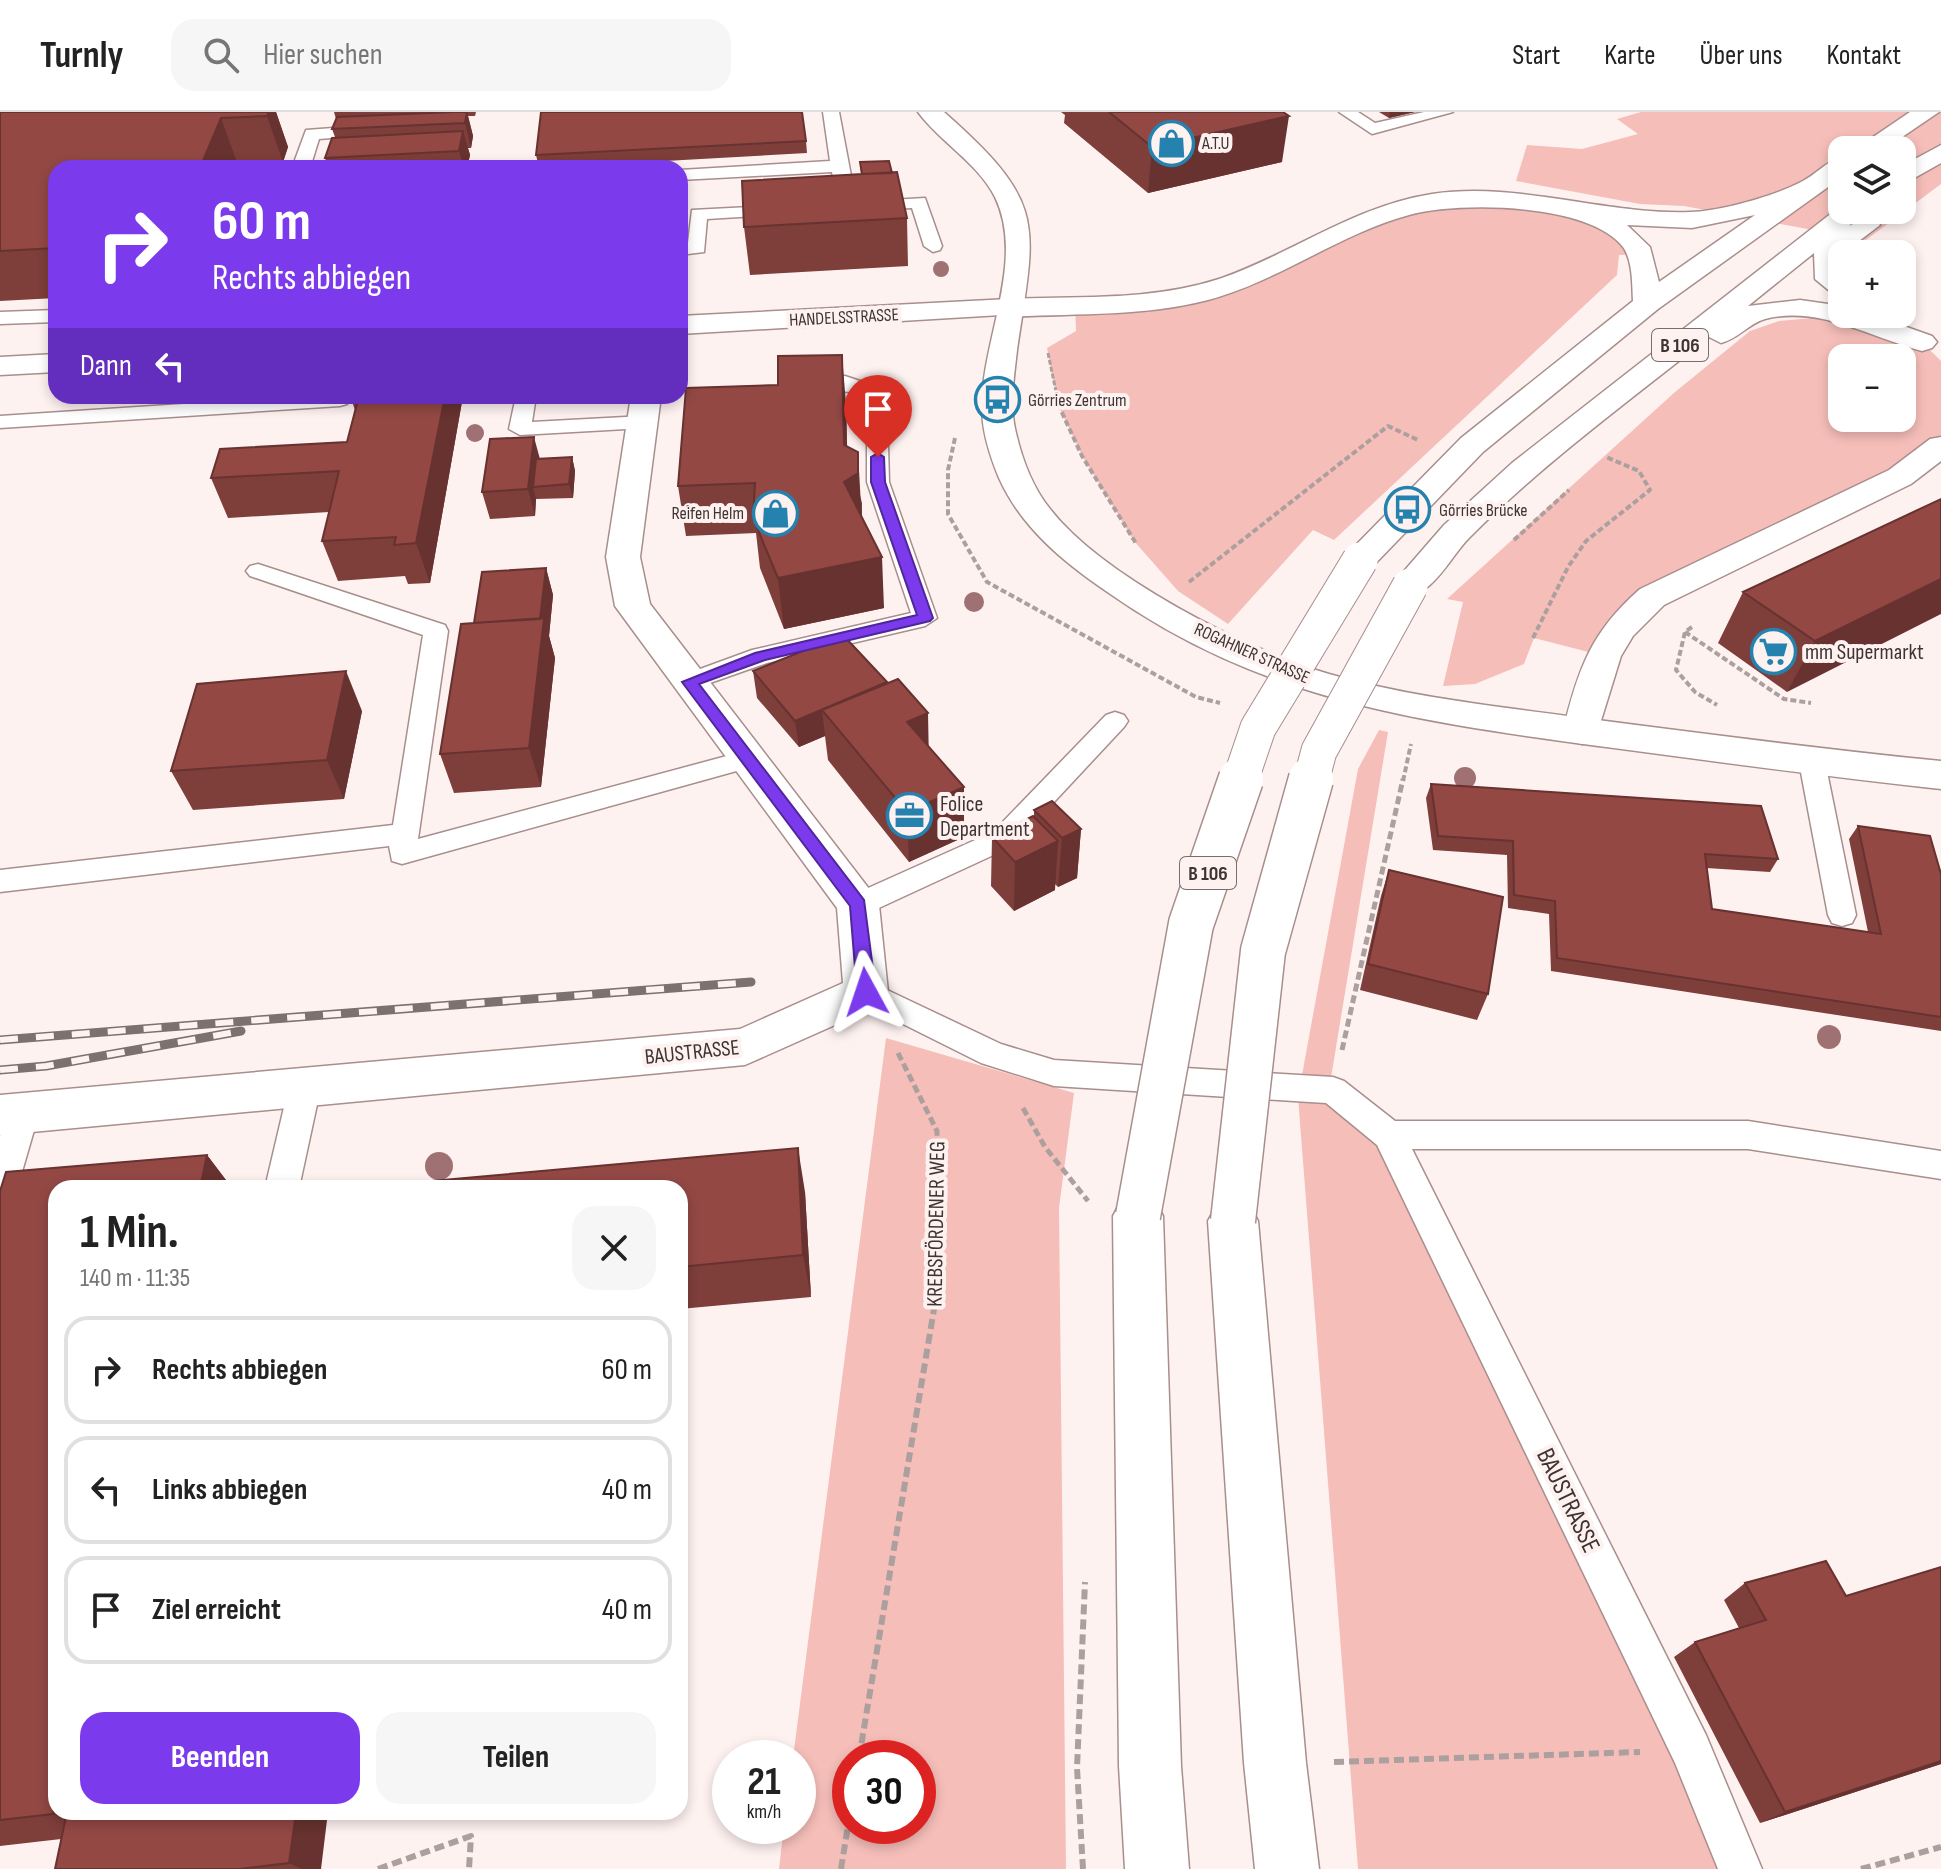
<!DOCTYPE html>
<html lang="de">
<head>
<meta charset="utf-8">
<style>
  body { margin:0; font-family:"Sofia Sans Condensed",sans-serif; background:#f6f6f6; color:#222; height:100vh; display:flex; flex-direction:column; font-size:30px; white-space:nowrap }
  * { box-sizing:border-box; margin:0 }
  p { font-size:26px; color:#767676 }
  .icon { flex:none; width:44px; height:44px; fill:none; stroke:currentColor; stroke-width:2; stroke-linecap:round; stroke-linejoin:round }
  .map { position:relative; flex:1; overflow:hidden }
  .panel { position:absolute; left:48px; top:1068px; width:640px; height:640px; display:flex; flex-direction:column; background:#fff; border-radius:24px; box-shadow:0 4px 12px #0003 }
  .panel>* { flex:none }
  .top-card { position:absolute; left:48px; top:48px; width:640px; height:244px; border-radius:24px; box-shadow:0 4px 12px #0003; background:#7c3aed; color:#fff; overflow:hidden }
  .controls { position:absolute; left:1828px; top:24px; display:grid; gap:16px }
  .controls a { display:grid; place-items:center; width:88px; height:88px; border-radius:16px; background:#fff; box-shadow:0 4px 12px #0003; font-size:40px }
  .speed { position:absolute; left:712px; top:1628px; display:flex; gap:16px; font-size:40px; font-weight:700; text-align:center }
  .speed>* { display:grid; place-content:center; width:104px; height:104px; border-radius:50%; background:#fff; box-shadow:0 4px 12px #0003; line-height:1 }
  .speed small { font-size:20px; font-weight:400 }
  .speed .limit { border:12px solid #d22; background:#fff; color:#111 }
  .pin { position:absolute; display:grid; place-items:center; width:68px; height:68px; color:#fff; margin:-82px -34px; border-radius:50% 50% 50% 0; rotate:-45deg; box-shadow:0 0 8px #0007 }
  .pin .icon { rotate:45deg }
  .me { position:absolute; width:88px; margin:-44px; rotate:355deg; stroke-linejoin:round; filter:drop-shadow(0 0 6px #0008) }
  .turn { display:flex; align-items:center; gap:28px; height:168px; padding:0 32px; font-size:36px }
  .turn .icon { width:104px; height:104px; stroke-width:2.5 }
  .turn b { display:block; font-size:56px; line-height:68px }
  .then { display:flex; align-items:center; height:76px; padding:0 32px; background:#0003; gap:16px; font-size:30px }
  .round { display:grid; place-items:center; flex:none; width:84px; height:84px; border-radius:24px; background:#f6f6f6 }
  .headline { display:flex; align-items:center; justify-content:space-between; height:136px; padding:0 32px }
  h1 { font-size:48px; font-weight:700; line-height:60px }
  .cta { display:flex; gap:16px; margin-top:auto; padding:16px 32px }
  .cta a { flex:1; height:92px; border-radius:24px; background:#7c3aed; color:#fff; font-size:32px; font-weight:700; line-height:92px; text-align:center }
  .cta a+a { background:#f6f6f6; color:#222 }
  ul { padding:0; list-style:none }
  li { display:flex; align-items:center; gap:24px; height:108px; margin:0 16px 12px; padding:0 16px; border:4px solid #e0e0e0; border-radius:24px }
  li div { flex:1 }
  li b { display:block; font-size:30px }
  li em { font-style:normal }
  header { display:flex; align-items:center; gap:48px; box-sizing:border-box; height:112px; padding:0 40px; background:#fff; border-bottom:2px solid #e0e0e0 }
  header strong { font-size:38px }
  nav { display:flex; gap:44px; margin-inline-start:auto; font-size:28px }
  .search { width:560px; height:72px; background:#f6f6f6; display:flex; align-items:center; gap:20px; box-sizing:border-box; padding:0 28px; border-radius:24px; color:#767676; font-size:30px }
  .map>svg:first-child { display:block }
  .green { fill:#f6beb9; fill-rule:evenodd }
  .lines { fill:none; stroke-linecap:round; stroke-linejoin:round }
  .lane-casing { stroke:#a88e8c; stroke-width:3 }
  .street-casing { stroke:#a88e8c; stroke-width:3 }
  .secondary-casing { stroke:#a88e8c; stroke-width:3 }
  .highway-casing { stroke:#a88e8c; stroke-width:3 }
  .path-far3 { stroke:#aca09f; stroke-width:3; stroke-dasharray:5 2; stroke-linecap:butt }
  .path-far2 { stroke:#aca09f; stroke-width:4; stroke-dasharray:6 3; stroke-linecap:butt }
  .path-far1 { stroke:#aca09f; stroke-width:5; stroke-dasharray:8 4; stroke-linecap:butt }
  .path { stroke:#aca09f; stroke-width:6; stroke-dasharray:10 5; stroke-linecap:butt }
  .lane { fill:#fff; fill-rule:evenodd }
  .street { fill:#fff; fill-rule:evenodd }
  .secondary { fill:#fff; fill-rule:evenodd }
  .highway { fill:#fff; fill-rule:evenodd }
  .rail-casing { stroke:#7c7170; stroke-width:9 }
  .rail { stroke:#fef2f1; stroke-width:6; stroke-dasharray:18; stroke-linecap:butt }
  .highway-bridge-far1-casing { stroke:#a88e8c; stroke-width:37; stroke-linecap:butt }
  .highway-bridge-casing { stroke:#a88e8c; stroke-width:47; stroke-linecap:butt }
  .highway-bridge-far1 { stroke:#fff; stroke-width:35 }
  .highway-bridge { stroke:#fff; stroke-width:44 }
  .tree { fill:#a07173 }
  .wall { fill:#7e3e3a }
  .shaded-wall { fill:#673230 }
  .building { fill:#934844; stroke:#673230; stroke-width:2 }
  .route { fill:#7c3aed; stroke:#51269a; stroke-width:2 }
  .labels { text-anchor:middle; stroke-width:8; stroke-linejoin:round; paint-order:stroke }
  .far-poi-label { font-size:18px; fill:#3f3433; stroke:#fef2f1; text-anchor:start }
  .far-street-label { font-size:18px; fill:#3f3433; stroke:#fef2f1 }
  .shield { fill:#fef2f1; stroke:#786d6c; stroke-width:2 }
  .shield-label { font-size:20px; font-weight:bold; fill:#3f3433 }
  .poi-label { font-size:22px; fill:#3f3433; stroke:#fef2f1; text-anchor:start }
  .street-label { font-size:22px; fill:#3f3433; stroke:#fef2f1 }
  .near-street-label { font-size:26px; fill:#3f3433; stroke:#fef2f1 }
</style>
</head>
<body>
<header>
<strong>Turnly</strong>
<div class="search"><svg class="icon" aria-label="search" viewBox="0 0 24 24"><circle cx="10" cy="10" r="6"/><path d="M15 15l6 6"/></svg>Hier suchen</div>
<nav><a>Start</a><a>Karte</a><a>Über uns</a><a>Kontakt</a></nav>
</header>
<div class="map">
<svg width="1941" height="1757" viewBox="0 0 1941 1757">
  <rect width="100%" height="100%" fill="#fef2f1"/>
  <path class="green" d="M1641,0H1941V72L1866,128L1684,94L1640,92L1516,69L1527,33L1582,37L1638,22L1617,7ZM1842,38H1902V98H1842Z
    M1429,91L1574,97L1644,142L1619,143L1617,163L1334,428L1313,418L1228,512L1178,479L1134,429L1082,344L1058,293L1047,236L1076,219L1075,192L1202,181Z
    M1845,203L1922,230L1941,249V334L1685,467L1600,543L1534,526L1524,552L1475,572L1443,574L1463,490L1447,487L1675,280L1750,219L1779,209ZM1842,246H1902V306H1842Z
    M1379,618L1388,620L1327,990L1383,1034L1608,1515L1726,1757H1358L1298,985L1358,657Z
    M886,926L1074,981L1059,1096L1066,1757H779L784,1714H798V1646H793ZM918,1646V1714H850V1646Z"/>
  <g class="lines">
    <defs>
      <path id="lane" d="M823,0H839L856,90L925,86L942,134L940,138L933,140L924,134L912,96L835,99L832,95L838,90L832,60L680,68V58L830,49Z
        M1339,0H1358L1375,11L1424,0H1453L1372,22Z
        M374,13L382,18L380,22L319,27L310,56H292L306,18Z
        M785,93L791,94V102L707,107L704,140L680,143V131H688L692,98Z
        M56,198V210L0,212V200Z
        M845,264L875,274L887,296L889,370L937,506L925,514L767,551L690,578L681,576L677,570L681,564L752,538L911,501L867,370V296L860,282C842,276 806,283 796,272L806,266Z
        M305,284H351L347,292L340,294L0,316V304Z
        M516,284H536L532,310L644,304L655,310L644,316L520,323L509,317Z
        M258,452L445,513L448,519L418,727L749,638L758,641L762,647L758,653L402,752L392,749L389,734L0,780V758L393,713L423,523L250,464L246,459L250,454Z
        M1115,600L1124,603L1128,609L1124,615L1013,734L868,801L858,804L848,801L844,793L848,785L993,720L1106,603Z
        M1812,641L1821,643L1825,650L1856,803L1852,811L1842,814L1832,811L1828,803L1799,650L1803,643Z
        M866,868L1001,932L1054,948L1333,965L1344,969L1395,1009H1748L1941,1039V1067L1748,1037H1412L1706,1623L1762,1757H1718L1675,1651L1377,1033L1326,991L1054,974L981,951L855,888L851,880L855,872Z
        M305,961L316,965L321,974L299,1076H265L289,974L294,965Z
        M23,988L34,992L39,1001L17,1077L12,1087L0,1091V1024L12,992Z"/>
      <path id="street" d="M1009,187L1019,190L1023,196L1019,202L680,222V204Z
        M56,242V260L0,263V245Z
        M631,284H661L640,445L650,492L873,782L879,793L888,880L882,892L745,953L0,1023V983L740,917L843,871L837,796L615,494L606,445Z"/>
      <path id="secondary" d="M918,0H944C1048,92 1036,110 1017,238C1014,266 1009,294 1016,321C1022,347 1033,376 1050,397C1103,465 1247,538 1329,562C1409,585 1493,594 1575,605C1697,621 1819,637 1941,649V677C1829,665 1718,650 1606,635C1421,610 1263,590 1106,479C1062,449 1021,415 999,366C990,344 982,320 982,296C981,229 1026,149 995,85C977,50 940,30 918,0Z"/>
      <path id="highway" d="M1910,0H1939L1883,38H1854Z
        M1941,33V51L1902,73V54Z
        M1842,45V65L1658,197L1483,340L1372,455L1360,458L1348,455L1343,448L1348,441L1461,326L1633,189C1632,173 1633,149 1623,135C1590,91 1458,89 1409,103C1339,122 1279,169 1208,188C1143,205 1076,201 1009,205L999,202L995,196L999,190L1009,187C1079,184 1151,189 1219,167C1292,142 1354,94 1432,82C1518,69 1604,103 1690,100C1721,99 1774,84 1801,70C1816,63 1826,49 1842,45ZM1755,103L1659,170L1650,135L1627,113L1692,116Z
        M1842,93V98H1865L1849,114L1867,105L1876,107L1880,113L1842,142V183L1832,181L1815,167L1814,141L1748,194L1800,188L1842,194V202H1870L1932,224L1937,230L1932,236L1922,239C1871,226 1819,193 1765,207C1748,212 1738,227 1721,231L1709,225C1628,290 1542,352 1469,426C1448,447 1431,490 1398,482L1393,474L1398,466L1444,413L1512,351Z
        M1941,325V349L1911,372L1664,493L1633,524L1621,544L1595,628L1582,632L1569,628L1563,619C1578,557 1591,520 1640,477L1889,358L1930,327Z
        M1138,1082L1155,1089L1163,1104L1181,1654L1189,1757H1125L1119,1654L1113,1104L1121,1089Z
        M1233,1087L1250,1094L1258,1109L1306,1651L1319,1757H1255L1244,1651L1208,1109L1216,1094Z"/>
    </defs>
    <use href="#lane" class="lane-casing"/>
    <use href="#street" class="street-casing"/>
    <use href="#secondary" class="secondary-casing"/>
    <use href="#highway" class="highway-casing"/>
    <path class="path-far3" d="M1048,241L1059,294"/>
    <path class="path-far2" d="M1058,292L1082,344L1137,433
      M955,326L948,358V402L987,470L1196,585L1220,591
      M1514,428L1569,378
      M1189,470L1388,314L1418,328
      M1692,515L1685,520L1676,558L1695,580L1717,593
      M1685,520L1784,587L1811,591
      M1533,526L1568,455L1586,429L1650,378L1639,359L1606,345
      M1403,669L1411,632"/>
    <path class="path-far1" d="M1342,938L1403,667
      M898,941L937,1019L938,1147
      M1023,996L1045,1035L1088,1089"/>
    <path class="path" d="M859,1646L938,1173V1145
      M1334,1650L1640,1640
      M378,1757L471,1724L469,1757
      M841,1757L850,1701
      M1083,1757L1077,1656L1085,1470
      M1861,1757L1941,1735"/>
    <use href="#lane" class="lane"/>
    <use href="#street" class="street"/>
    <use href="#secondary" class="secondary"/>
    <use href="#highway" class="highway"/>
    <defs>
      <path id="rail" d="M0,928L751,870
        M0,958L46,954L241,919"/>
    </defs>
    <use href="#rail" class="rail-casing"/>
    <use href="#rail" class="rail"/>
    <defs>
      <path id="highway-bridge-far1" d="M1240,669L1258,616L1360,448
        M1311,669L1319,639L1410,474"/>
      <path id="highway-bridge" d="M1138,1104L1191,812L1241,667
        M1233,1109L1263,839L1311,667"/>
    </defs>
    <use href="#highway-bridge-far1" class="highway-bridge-far1-casing"/>
    <use href="#highway-bridge" class="highway-bridge-casing"/>
    <use href="#highway-bridge-far1" class="highway-bridge-far1"/>
    <use href="#highway-bridge" class="highway-bridge"/>
  </g>
  <g class="tree">
    <circle cx="941" cy="157" r="8"/>
    <circle cx="475" cy="321" r="9"/>
    <circle cx="974" cy="490" r="10"/>
    <circle cx="1465" cy="666" r="11"/>
    <circle cx="1829" cy="925" r="12"/>
    <circle cx="439" cy="1054" r="14"/>
  </g>
  <path class="wall" d="M0,0H276L288,35L283,50L238,53L236,56H56V186L0,189Z
    M334,0H476L475,4H468L473,24L471,36H468L470,43L467,56H328L325,46L335,25L332,17L336,7Z
    M1061,0H1283L1282,50L1148,81L1064,11L1065,3Z
    M1379,0H1415L1389,6Z
    M806,29L807,41L539,56L536,43Z
    M860,50L907,106L908,154L750,163L744,115L861,62Z
    M350,284H463L430,471L408,472L405,464L338,469L322,429L329,400L228,406L211,366L347,330L355,298Z
    M846,292L847,334L862,391V405L884,496L784,517L760,456L756,421L686,424L678,374Z
    M572,345L575,359L573,386L536,387L535,404L490,407L482,380L539,347Z
    M1941,387L1787,580L1718,531L1743,480Z
    M546,456L553,483L549,524L555,546L541,675L454,681L440,642L474,511Z
    M753,559L887,570L928,635L964,675V725L909,750L828,648L825,624L799,635L757,586Z
    M362,599L344,687L193,698L171,659Z
    M1431,672L1778,747L1770,760L1706,756L1712,797L1868,820L1849,727L1858,714L1941,762V919L1551,859L1549,802L1508,796L1507,743L1433,738L1426,686Z
    M1034,698L1081,717L1077,766L1058,775L1055,772V778L1014,799L991,774L992,725L1034,705Z
    M1389,758L1488,882L1477,908L1360,878L1381,784Z
    M207,1043L232,1076H56V1700L321,1757H55L61,1727L0,1734V1079Z
    M680,1076L805,1080L811,1185L680,1197Z
    M1941,1455V1652L1760,1711L1674,1545L1695,1530L1739,1516L1724,1488L1745,1471L1846,1484Z
    M423,1700H448L426,1703Z"/>
  <path class="shaded-wall" d="M269,0H276L288,35L283,50L267,4Z
    M467,0L473,24L471,36L465,11Z
    M1390,0H1415L1389,6Z
    M1289,4L1282,50L1148,81L1152,35Z
    M221,6L238,53L236,56H200Z
    M463,19L470,43L467,56H464L459,39Z
    M842,243L846,292L848,368L858,340L862,412L844,370Z
    M445,284H463L430,471L416,431Z
    M534,325L541,351L533,375L536,387L535,404L528,377Z
    M572,345L575,359L573,386L569,372Z
    M882,445L884,496L784,517L778,466Z
    M546,456L553,483L549,524L555,546L541,675L529,636L539,519Z
    M1941,467V502L1787,580L1815,529Z
    M346,559L362,599L344,687L327,648Z
    M887,570L888,597L822,598L825,624L799,635L795,609Z
    M928,601L929,652L907,610Z
    M964,675V725L909,750L907,700Z
    M1081,717L1077,766L1058,775L1062,726Z
    M1058,729L1055,778L1014,799L1015,750Z
    M798,1036L805,1080L811,1185L803,1143Z
    M207,1043L232,1076H200Z
    M1941,1649V1652L1760,1711L1785,1700Z
    M56,1690V1700H109L105,1722L53,1702Z
    M296,1700H328L321,1757H302L289,1751Z"/>
  <path class="building" d="M0,0H269L267,4L221,6L200,56H56V136L0,139Z
    M454,0H467L465,11L332,17L337,5Z
    M541,0H802L806,29L536,43Z
    M1109,0H1283L1289,4L1152,35Z
    M463,19L459,39L325,46L332,26Z
    M889,49L892,61L862,62L860,50Z
    M897,60L907,106L744,115L742,69Z
    M842,243L844,333L858,340V361L844,370L882,445L778,466L753,406L755,371L678,374L686,276L778,273V244Z
    M359,284H445L416,431L394,433L396,425L322,429L339,359L211,366L220,337L347,330Z
    M534,325L528,377L482,380L490,327Z
    M572,345L569,372L533,375L536,347Z
    M1941,387V467L1815,529L1743,480Z
    M546,456L540,507L474,511L482,460Z
    M544,506L529,636L440,642L461,512Z
    M843,523L887,570L795,609L753,559Z
    M346,559L327,648L171,659L197,572Z
    M898,567L928,601L907,610L964,675L907,700L822,598Z
    M1431,672L1761,694L1778,747L1705,742L1712,797L1881,822L1858,714L1930,724L1941,762V905L1557,846L1555,789L1514,783L1513,729L1438,724Z
    M1052,689L1081,717L1062,726L1034,698Z
    M1033,704L1058,729L1015,750L992,725Z
    M1389,758L1503,785L1488,882L1368,852Z
    M798,1036L803,1143L680,1155V1076H353Z
    M207,1043L200,1076H56V1690L53,1702L0,1708V1079L6,1060Z
    M1826,1449L1846,1484L1941,1455V1649L1785,1700L1695,1530L1766,1508L1745,1471Z
    M67,1700H296L289,1751L240,1757H55Z"/>
  <path class="route" d="M878,341L884,345L885,370L933,506L930,509L765,548L699,572L864,788L876,880L866,887L857,880L850,794L682,570L755,541L917,503L871,370V345Z"/>
  <defs>
    <symbol id="shop-ring" viewBox="-11 -11 22 22"><circle r="9.5" fill="#fef2f1" stroke="#2582af" stroke-width="1.5"/><path d="M-5-2.5h2.3a2.7 3.5 0 0 1 5.4 0H5L5.5 6h-11ZM-1.5-2.5h3a1.5 2.3 0 0 0-3 0Z" fill="#2582af"/></symbol>
    <symbol id="bus-ring" viewBox="-11 -11 22 22"><circle r="9.5" fill="#fef2f1" stroke="#2582af" stroke-width="1.5"/><path d="M-5-6H5V4H4V6H2V4H-2V6H-4V4H-5ZM-3.5-4V0h7V-4ZM-3.5 1.2v1.5H-2V1.2ZM2 1.2v1.5H3.5V1.2Z" fill="#2582af"/></symbol>
    <symbol id="supermarket-ring" viewBox="-11 -11 22 22"><circle r="9.5" fill="#fef2f1" stroke="#2582af" stroke-width="1.5"/><path d="M-6-5.5h2.5l.6 2H6L4.5 2H-2.5L-4.4-4H-6ZM-1.5 3.2a1.3 1.3 0 1 0 .1 0ZM3 3.2a1.3 1.3 0 1 0 .1 0Z" fill="#2582af"/></symbol>
    <symbol id="office-ring" viewBox="-11 -11 22 22"><circle r="9.5" fill="#fef2f1" stroke="#2582af" stroke-width="1.5"/><path d="M-6-3h4V-5.5h4V-3h4V5H-6ZM-1-4.5V-3h2v-1.5ZM-6 0V1H6V0Z" fill="#2582af"/></symbol>
  </defs>
  <g fill-rule="evenodd">
    <use href="#shop-ring" x="1146" y="6" width="51" height="51"/>
    <use href="#bus-ring" x="972" y="262" width="51" height="51"/>
    <use href="#bus-ring" x="1382" y="372" width="51" height="51"/>
    <use href="#shop-ring" x="750" y="376" width="51" height="51"/>
    <use href="#supermarket-ring" x="1748" y="514" width="51" height="51"/>
    <use href="#office-ring" x="884" y="678" width="51" height="51"/>
  </g>
  <g class="labels">
    <g class="far-poi-label">
      <text x="1202" y="37">A.T.U</text>
      <text x="1028" y="294">Görries Zentrum</text>
      <text x="1439" y="404">Görries Brücke</text>
      <text x="744" y="407" text-anchor="end">Reifen Helm</text>
    </g>
    <g class="far-street-label">
      <text transform="translate(844 205) rotate(-3)" y="6">HANDELSSTRASSE</text>
      <text transform="translate(1252 541) rotate(24)" y="6">ROGAHNER STRASSE</text>
    </g>
    <g class="shield">
      <rect x="1652" y="217" width="56" height="32" rx="6"/>
      <rect x="1180" y="745" width="56" height="32" rx="6"/>
    </g>
    <g class="shield-label">
      <text x="1680" y="240">B 106</text>
      <text x="1208" y="768">B 106</text>
    </g>
    <g class="poi-label">
      <text x="1805" y="547">mm Supermarkt</text>
      <text x="940" y="699">Folice<tspan x="940" dy="25">Department</tspan></text>
    </g>
    <g class="street-label">
      <text transform="translate(692 939) rotate(-6)" y="8">BAUSTRASSE</text>
      <text transform="translate(935 1112) rotate(-89)" y="8">KREBSFÖRDENER WEG</text>
    </g>
    <g class="near-street-label">
      <text transform="translate(1569 1388) rotate(64)" y="9">BAUSTRASSE</text>
    </g>
  </g>
</svg>
<div class="controls">
<a><svg class="icon" aria-label="layers" viewBox="0 0 24 24"><path d="M12 4l9 5-9 5-9-5zM3 14l9 5 9-5"/></svg></a>
<a>+</a>
<a>−</a>
</div>
<div class="speed"><div>21<small>km/h</small></div><div class="limit">30</div></div>
<div class="pin" style="left:878px;top:345px;background:#d93025"><svg class="icon" aria-label="arrive" viewBox="0 0 24 24"><path d="M6 21V4h12l-3 4 3 4H6"/></svg></div>
<svg class="me" style="left:866px;top:880px" viewBox="-20 -20 40 40"><path d="M0-17L14 15 0 8-14 15z" fill="#7c3aed" stroke="#fff" stroke-width="4"/></svg>
<div class="top-card">
<div class="turn"><svg class="icon" aria-label="right" viewBox="0 0 24 24"><path d="M7 20v-9h11M14 6l5 5-5 5"/></svg><div><b>60 m</b>Rechts abbiegen</div></div>
<div class="then">Dann<svg class="icon" aria-label="left" viewBox="0 0 24 24"><path d="M17 20v-9H6M10 6l-5 5 5 5"/></svg></div>
</div>
<section class="panel">
<div class="headline"><div><h1>1 Min.</h1><p>140 m · 11:35</p></div><a class="round"><svg class="icon" aria-label="close" viewBox="0 0 24 24"><path d="M6 6l12 12M18 6L6 18"/></svg></a></div>
<ul>
<li><svg class="icon" aria-label="right" viewBox="0 0 24 24"><path d="M7 20v-9h11M14 6l5 5-5 5"/></svg><div><b>Rechts abbiegen</b></div><em>60 m</em></li>
<li><svg class="icon" aria-label="left" viewBox="0 0 24 24"><path d="M17 20v-9H6M10 6l-5 5 5 5"/></svg><div><b>Links abbiegen</b></div><em>40 m</em></li>
<li><svg class="icon" aria-label="arrive" viewBox="0 0 24 24"><path d="M6 21V4h12l-3 4 3 4H6"/></svg><div><b>Ziel erreicht</b></div><em>40 m</em></li>
</ul>
<div class="cta"><a>Beenden</a><a>Teilen</a></div>
</section>
</div>
</body>
</html>
